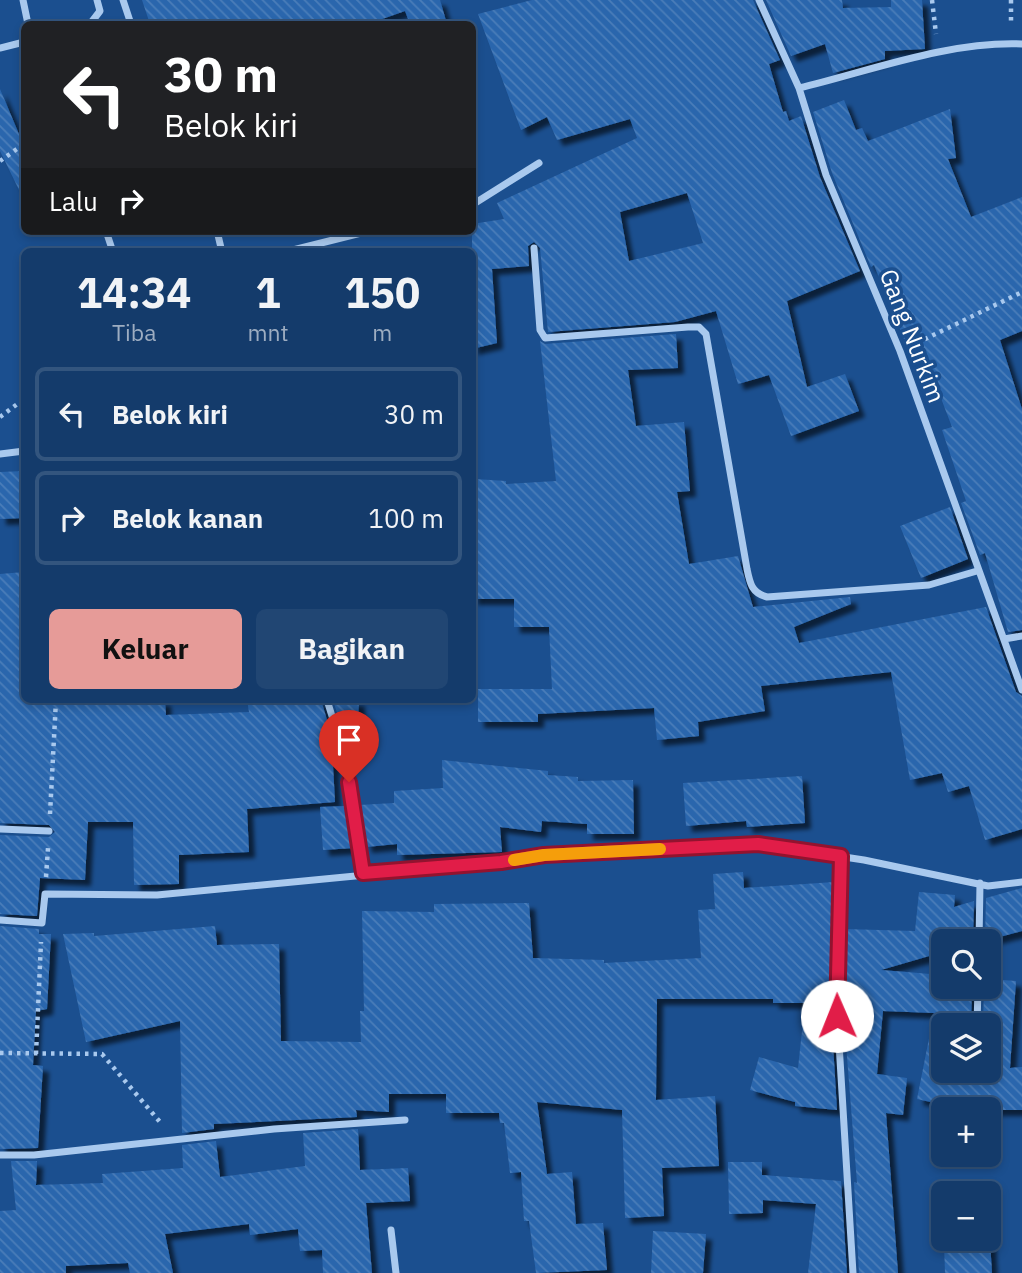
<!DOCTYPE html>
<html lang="id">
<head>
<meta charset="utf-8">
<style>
  body { margin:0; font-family:"IBM Plex Sans",sans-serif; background:#214673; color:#f1f3f6; height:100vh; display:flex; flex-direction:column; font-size:26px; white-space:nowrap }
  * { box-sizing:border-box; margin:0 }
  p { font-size:23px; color:#9dadc1 }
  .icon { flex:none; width:38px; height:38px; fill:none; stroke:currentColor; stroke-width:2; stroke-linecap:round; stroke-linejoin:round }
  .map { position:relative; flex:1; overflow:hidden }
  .details { position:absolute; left:21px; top:248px; width:455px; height:455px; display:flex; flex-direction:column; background:#143b6b; border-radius:10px; box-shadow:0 4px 10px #0003,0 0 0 2px #33557e }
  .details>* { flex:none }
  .hud { position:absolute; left:21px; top:21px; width:455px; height:214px; border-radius:10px; box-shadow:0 4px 10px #0003,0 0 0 2px #33557e; background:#202124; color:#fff; overflow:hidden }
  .tools { position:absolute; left:931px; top:929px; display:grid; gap:14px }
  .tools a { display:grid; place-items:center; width:70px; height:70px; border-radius:10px; background:#143b6b; box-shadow:0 4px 10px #0003,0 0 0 2px #33557e; font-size:35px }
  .pin { position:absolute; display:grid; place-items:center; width:60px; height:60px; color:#fff; margin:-72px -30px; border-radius:50% 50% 50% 0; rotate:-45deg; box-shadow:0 0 7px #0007 }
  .pin .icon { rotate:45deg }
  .me { position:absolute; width:77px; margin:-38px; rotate:359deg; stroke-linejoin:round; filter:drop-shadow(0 0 5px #0008) }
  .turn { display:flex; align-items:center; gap:24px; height:147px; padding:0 28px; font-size:32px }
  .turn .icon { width:91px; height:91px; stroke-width:2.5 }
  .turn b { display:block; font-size:49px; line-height:60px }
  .then { display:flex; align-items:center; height:66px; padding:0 28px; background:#0003; gap:14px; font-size:26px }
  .eta { display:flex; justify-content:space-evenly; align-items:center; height:119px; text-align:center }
  .eta b { font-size:42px; font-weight:800; line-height:49px }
  .cta { display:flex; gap:14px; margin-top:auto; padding:14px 28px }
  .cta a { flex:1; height:80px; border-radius:10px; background:#e69b98; color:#111; font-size:28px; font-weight:800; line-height:80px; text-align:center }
  .cta a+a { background:#214673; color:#f1f3f6 }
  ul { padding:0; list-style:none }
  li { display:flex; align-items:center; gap:21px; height:94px; margin:0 14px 10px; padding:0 14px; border:4px solid #33557e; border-radius:10px }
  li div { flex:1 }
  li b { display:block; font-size:26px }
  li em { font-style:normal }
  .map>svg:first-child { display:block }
  .building { fill:url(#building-back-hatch); fill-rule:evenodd; filter:url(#shadow) }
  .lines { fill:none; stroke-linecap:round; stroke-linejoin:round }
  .path { stroke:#a9c9ee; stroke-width:4.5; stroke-dasharray:3.5 5; stroke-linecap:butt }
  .street { stroke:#a9c9ee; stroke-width:7 }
  .route-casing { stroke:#92132f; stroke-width:18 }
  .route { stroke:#e11d48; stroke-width:12 }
  .slow { stroke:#f59e0b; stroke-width:12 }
  .labels { text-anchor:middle; stroke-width:7; stroke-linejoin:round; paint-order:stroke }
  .street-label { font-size:24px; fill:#fff; stroke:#1b4f8f }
</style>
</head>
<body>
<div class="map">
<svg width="1022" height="1273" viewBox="0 0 1022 1273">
  <defs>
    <pattern id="building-back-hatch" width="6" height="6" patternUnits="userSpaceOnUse" patternTransform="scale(1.75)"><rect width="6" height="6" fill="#2a66ad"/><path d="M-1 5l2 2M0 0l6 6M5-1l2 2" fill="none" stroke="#4a7db9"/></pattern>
    <filter id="shadow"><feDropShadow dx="6" dy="6" stdDeviation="2" flood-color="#0009"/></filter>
  </defs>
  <rect width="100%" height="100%" fill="#1b4f8f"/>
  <path class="building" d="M142,0H440L447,24H410L405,11L368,24H150Z
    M532,0H753L780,60L769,64L783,112L786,111L789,121L801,116L820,177L860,271L787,301L807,387L845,374L859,411L791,436L769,375L738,384L716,311L675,322L548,332L540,248L534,242L528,246L529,266L492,269L497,343L472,349V224L504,219L497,203L637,138L630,119L557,140L547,117L521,130L478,14ZM687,193L703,243L629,261L620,212Z
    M766,0H842L843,8L891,7V0H922L925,49L885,51V59L833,73L825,44L791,56Z
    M0,89L24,146V200L0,151Z
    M844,100L856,130L862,128L868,141L950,109L956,158L948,159L971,217L1022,197V331L1000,340L1022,409V630L1008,632L985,553L980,555L961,503L966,501L942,430L952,427L929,367L924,369L910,340L905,342L874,265L871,267L832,173L813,112Z
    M676,334L678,368L628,370L636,426L684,422L690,491L677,492L689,564L738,556L753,607L850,597L851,604L794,627L799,643L986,607L1016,692L1022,696V829L985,840L969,786L948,792L942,773L910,780L891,672L761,686L765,711L698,722L699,736L657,740L654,708L538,714V722H478V689H552L549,627H514V599H472L475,479L506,481V484L556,481L540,341L545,344Z
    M24,471V518L0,519V472Z
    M950,507L968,559L921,578L900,526Z
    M24,572V700H165L166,715L249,712L247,700H321L335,746H332L335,802L247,809L249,852L179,855V884L134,885L133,822H88L85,880L40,878L37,916L0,914V835L49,837L55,832L49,825L0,823V574Z
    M333,700H359L357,745H347Z
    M442,760L548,771V775L578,777V781L633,780L634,834H587V824L542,821L541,832L500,827L502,852L397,855V844L366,847L359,805L394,803V791L443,788Z
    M802,776L805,823L747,827L746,821L686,826L683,783Z
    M347,806L354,848L323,850L320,807Z
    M743,872L744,888L834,882L830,994L837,1110L795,1106V1102L750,1090L759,1057L798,1068L805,1003H773V999H657L656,1100L715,1096L719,1166L662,1168L664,1216L625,1218L622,1110L537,1102L547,1174L572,1172L576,1224L603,1223L607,1270L536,1273L529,1221H524L521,1172L510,1173L504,1123H500L499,1113H446V1094H389V1112L356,1110L357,1117L214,1124V1129L182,1133L180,1021L86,1042L63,934L94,933V936L215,926L217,945L279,944L281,1041L361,1042L360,1011H364L362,911L434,912V904L529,903L533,958L604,960V963L701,958L698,910L715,909L713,874Z
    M1022,888V931L985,941L986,898Z
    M919,892L955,895L954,907L974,901L973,942H943V952L881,970L943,975V987H972L971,1026H943V1071H989V1026H983L984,987H989V979L1016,981L1010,1068L1022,1067V1110H967L917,1099L934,1013L883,1011L877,1074L907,1078L903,1115L886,1113L898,1273H859L854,1182L857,1183L842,994L844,929L915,931Z
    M0,926L39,929V934H51L47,1009L36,1011L33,1065L43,1066L38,1148L0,1149Z
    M358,1129L360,1170L408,1168L410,1201L366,1203L372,1273H323L322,1250L300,1251L298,1229L250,1235L249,1224L165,1234L173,1273H130L128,1263L66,1266V1273H0V1211L16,1210L11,1161H37L36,1185L103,1183L102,1174L183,1168L182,1145L216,1141L220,1177L305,1166L303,1133Z
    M728,1162H762V1175L841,1181L847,1273H808L816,1204L763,1200V1213L729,1214Z
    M653,1231L706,1234L703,1273H651Z
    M990,1241L992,1273H945L944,1243Z"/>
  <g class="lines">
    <path class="path" d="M932,0L936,34
      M1011,0V25
      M0,161L24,144
      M917,343L1022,292
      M0,417L24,399
      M50,814L56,700
      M46,877L48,848
      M0,1053L102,1054L160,1122
      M36,1054L41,942"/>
    <path class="street" d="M23,0L28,24
      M123,0L131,24
      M759,0L799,88L826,175L900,351L1022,690
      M90,24L100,11L97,0
      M0,48L24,42
      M799,88C870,71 948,41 1022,44
      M472,205L539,163
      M106,231L113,252
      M217,231L222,252
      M534,248L540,330L545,338L688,327H699L706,334L747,569C750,584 752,593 767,597L929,585L977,571
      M285,252L369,231
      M0,454L24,451
      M1004,639L1022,636
      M327,700L345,758L364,873
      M0,829L49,831
      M841,856L836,994L853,1273
      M0,920L42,923L45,894L157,895L501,862L544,855L758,844L864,860L988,886L1022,882
      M979,942L980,883
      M977,1026L978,987
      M0,1155H34L274,1129L405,1120
      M391,1230L396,1273"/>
  </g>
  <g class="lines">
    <defs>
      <path id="route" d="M349,782L363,873L501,862L544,855L758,844L841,856L837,1016"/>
    </defs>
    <use href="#route" class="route-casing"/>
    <use href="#route" class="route"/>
    <path class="slow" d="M514,860L544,855L660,849"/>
  </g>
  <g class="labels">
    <g class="street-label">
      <text transform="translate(912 336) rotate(69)" y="8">Gang Nurkim</text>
    </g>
  </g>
</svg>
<div class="tools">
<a><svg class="icon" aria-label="search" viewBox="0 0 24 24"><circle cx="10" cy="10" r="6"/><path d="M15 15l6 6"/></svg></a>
<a><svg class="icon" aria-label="layers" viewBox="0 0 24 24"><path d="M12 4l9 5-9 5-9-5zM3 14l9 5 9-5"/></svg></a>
<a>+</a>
<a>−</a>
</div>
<div class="pin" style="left:349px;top:782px;background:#d93025"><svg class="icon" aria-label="arrive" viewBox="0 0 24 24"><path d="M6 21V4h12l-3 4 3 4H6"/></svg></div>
<svg class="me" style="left:837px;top:1016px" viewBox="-20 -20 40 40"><circle r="19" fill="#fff"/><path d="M0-13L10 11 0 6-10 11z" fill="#e11d48"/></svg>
<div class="hud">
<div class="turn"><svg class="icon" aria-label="left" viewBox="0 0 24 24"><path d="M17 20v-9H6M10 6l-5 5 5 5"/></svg><div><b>30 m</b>Belok kiri</div></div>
<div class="then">Lalu<svg class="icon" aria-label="right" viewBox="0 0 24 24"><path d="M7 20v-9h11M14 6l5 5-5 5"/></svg></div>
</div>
<section class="details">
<div class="eta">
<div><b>14:34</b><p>Tiba</p></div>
<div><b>1</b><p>mnt</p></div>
<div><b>150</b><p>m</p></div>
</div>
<ul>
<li><svg class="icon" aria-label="left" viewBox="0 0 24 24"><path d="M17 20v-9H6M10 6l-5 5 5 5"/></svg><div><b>Belok kiri</b></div><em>30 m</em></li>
<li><svg class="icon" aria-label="right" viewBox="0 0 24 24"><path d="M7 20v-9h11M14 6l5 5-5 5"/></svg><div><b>Belok kanan</b></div><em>100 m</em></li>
</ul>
<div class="cta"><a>Keluar</a><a>Bagikan</a></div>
</section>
</div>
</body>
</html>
